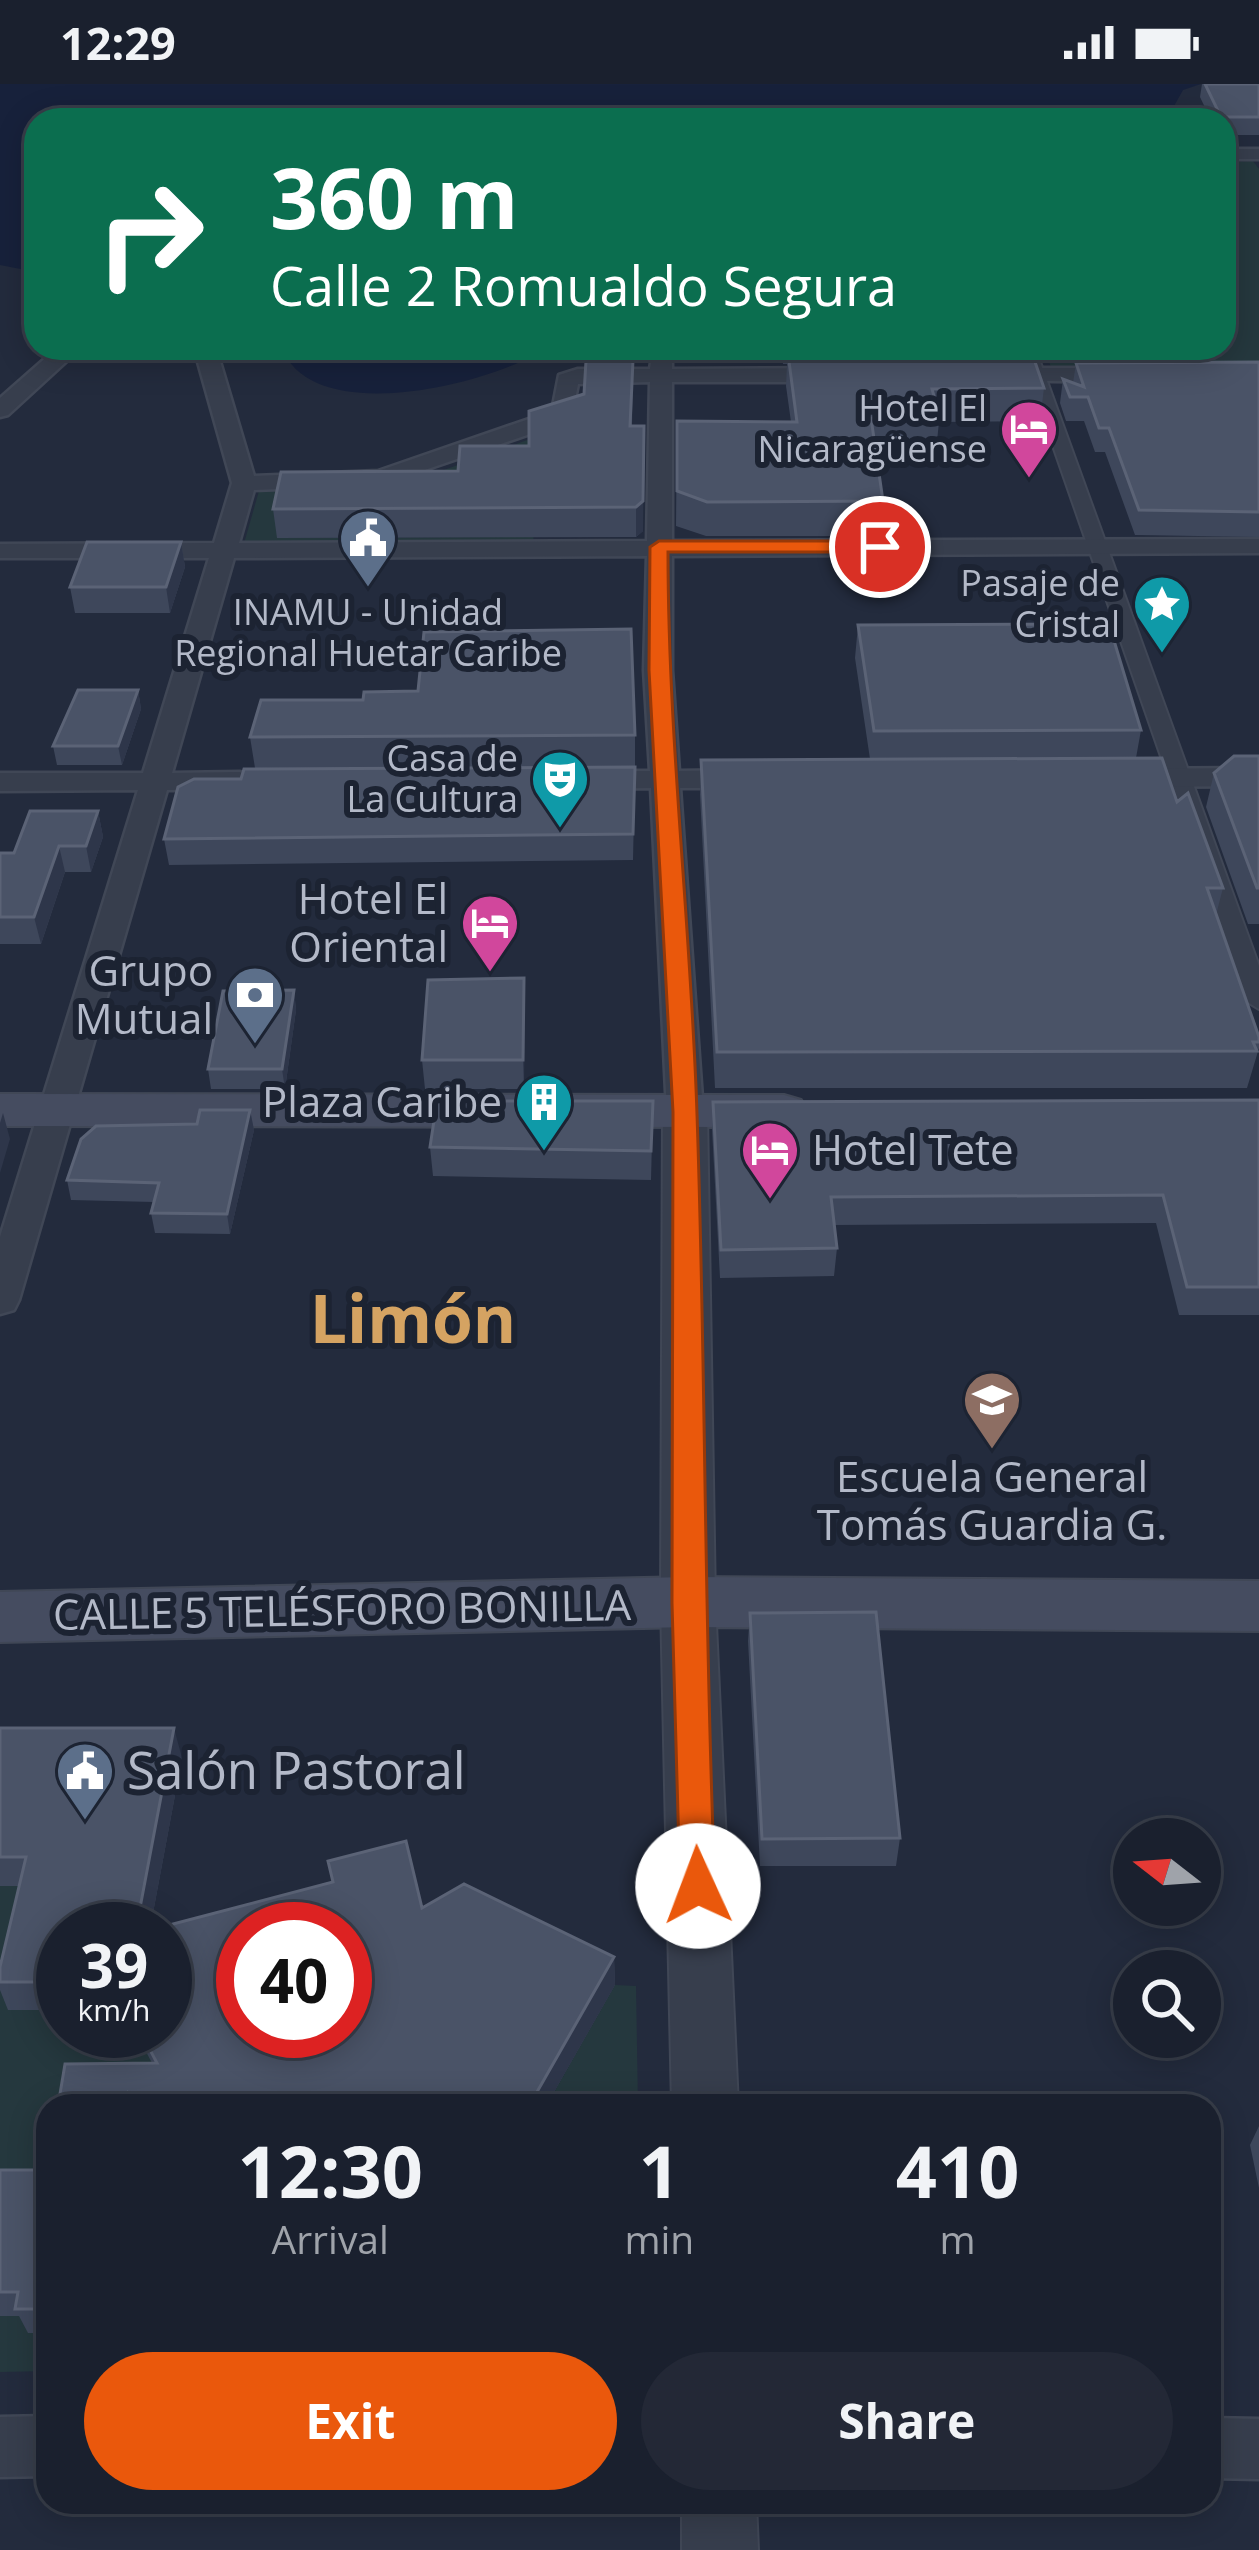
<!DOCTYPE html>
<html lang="en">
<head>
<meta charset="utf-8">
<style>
  body { margin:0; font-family:"Open Sans",sans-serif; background:#232836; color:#f1f3f6; height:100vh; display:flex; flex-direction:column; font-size:45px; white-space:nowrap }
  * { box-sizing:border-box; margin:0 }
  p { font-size:39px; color:#9fa3aa }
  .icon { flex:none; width:66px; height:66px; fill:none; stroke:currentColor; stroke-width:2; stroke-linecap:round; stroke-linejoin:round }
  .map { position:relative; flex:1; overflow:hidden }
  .drawer { position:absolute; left:36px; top:2010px; width:1185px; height:420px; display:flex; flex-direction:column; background:#1a202e; border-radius:36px; box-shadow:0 6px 30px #0003,0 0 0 3px #383e4a }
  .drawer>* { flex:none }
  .hud { position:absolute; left:24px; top:24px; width:1212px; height:252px; border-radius:36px; box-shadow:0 6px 30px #0003,0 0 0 3px #383e4a; background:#0b6e4f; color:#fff; overflow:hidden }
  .needle { width:78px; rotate:287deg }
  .controls { position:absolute; left:1113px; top:1734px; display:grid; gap:24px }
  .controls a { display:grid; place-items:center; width:108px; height:108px; border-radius:50%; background:#1a202e; box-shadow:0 6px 30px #0003,0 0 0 3px #383e4a; font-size:60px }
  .speed { position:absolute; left:36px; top:1818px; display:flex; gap:24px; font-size:60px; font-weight:700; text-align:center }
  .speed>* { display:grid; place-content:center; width:156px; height:156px; border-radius:50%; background:#1a202e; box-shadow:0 6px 30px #0003,0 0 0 3px #383e4a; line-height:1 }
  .speed small { font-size:30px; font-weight:400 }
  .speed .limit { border:18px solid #d22; background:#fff; color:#111 }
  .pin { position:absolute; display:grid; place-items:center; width:102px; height:102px; color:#fff; margin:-51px; border:6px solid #fff; border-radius:50%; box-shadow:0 3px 12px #0007 }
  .me { position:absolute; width:132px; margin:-66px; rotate:358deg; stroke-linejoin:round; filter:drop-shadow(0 0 9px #0008) }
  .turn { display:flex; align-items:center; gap:42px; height:252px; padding:0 48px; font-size:54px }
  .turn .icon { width:156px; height:156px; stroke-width:2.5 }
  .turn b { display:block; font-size:84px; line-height:102px }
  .eta { display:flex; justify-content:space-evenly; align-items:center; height:204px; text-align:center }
  .eta b { font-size:72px; font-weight:700; line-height:84px }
  .cta { display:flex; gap:24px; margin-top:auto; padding:24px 48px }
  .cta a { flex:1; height:138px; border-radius:72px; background:#ea580c; color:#fff; font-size:48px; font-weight:700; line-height:138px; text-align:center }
  .cta a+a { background:#232836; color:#f1f3f6 }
  .status { display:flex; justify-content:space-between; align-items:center; height:84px; padding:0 60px; background:#1a202e; direction:ltr }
  .status svg { height:33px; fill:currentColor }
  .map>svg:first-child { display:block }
  .green { fill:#25383e }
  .water { fill:#17213b }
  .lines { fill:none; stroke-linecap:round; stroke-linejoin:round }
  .pedestrian-casing { stroke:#404756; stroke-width:4 }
  .minor-casing { stroke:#404756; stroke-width:5 }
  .tertiary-casing { stroke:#404756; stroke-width:4 }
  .secondary-casing { stroke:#404756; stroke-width:4 }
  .pedestrian { fill:#373e4d; fill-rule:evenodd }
  .minor { fill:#373e4d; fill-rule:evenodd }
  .tertiary { fill:#373e4d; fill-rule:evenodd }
  .secondary { fill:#454c60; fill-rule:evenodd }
  .wall { fill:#3e475b }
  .shaded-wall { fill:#2e364a }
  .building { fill:#4a5367; stroke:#5b6376; stroke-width:3; fill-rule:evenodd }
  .route { fill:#ea580c; stroke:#983908; stroke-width:3 }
  .labels { text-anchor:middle; stroke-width:12; stroke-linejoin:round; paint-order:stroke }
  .far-poi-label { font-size:36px; fill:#b3b9c8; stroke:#1c2332; text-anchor:end }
  .poi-label { font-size:42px; fill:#b3b9c8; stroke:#1c2332; text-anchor:end }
  .street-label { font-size:42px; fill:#b3b9c8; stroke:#1c2332 }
  .near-poi-label { font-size:51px; fill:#b3b9c8; stroke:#1c2332; text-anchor:start }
  .town-label { font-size:66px; font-weight:bold; fill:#d5a362; stroke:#1c2332 }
</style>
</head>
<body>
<div class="status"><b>12:29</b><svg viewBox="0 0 49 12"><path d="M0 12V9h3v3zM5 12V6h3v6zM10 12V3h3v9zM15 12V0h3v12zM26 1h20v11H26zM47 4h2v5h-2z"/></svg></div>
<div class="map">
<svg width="1259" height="2466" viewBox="0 0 1259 2466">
  <rect width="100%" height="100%" fill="#232b3d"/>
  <path class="green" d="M1253,77L1259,85V286H1052L1044,264H1224V78Z
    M530,355L529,390L277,454L515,453L536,429L533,459L243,463L259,407L388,406Z
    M0,1802H37L9,1925L63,1926V1947H138L169,2011L140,2022H48V2112H0Z
    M615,1901L636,1902L638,2022H546Z
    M0,2219H33L28,2248L48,2249V2287L0,2288Z"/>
  <path class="water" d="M0,0H1201L1183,6L1169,31L1154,36H36V188L0,181Z
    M282,264H547C491,300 313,345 282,264Z"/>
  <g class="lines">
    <defs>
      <path id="pedestrian" d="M1019,264H1035L1259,882V925L1246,917Z"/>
      <path id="minor" d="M1224,65H1259V75H1224Z
        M57,264H81L8,331L0,333V314Z
        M194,264H216L254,392L378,387L552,327L559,291L578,285H650L653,264H667L672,269V285L837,284L848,291L837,298H672V457L1259,455V469L672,472V586L679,687L750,686L765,695L750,704H680L703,1028L697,1036H673L667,1028L651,704L580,705L565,696L580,687H650L644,586L647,472L234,474L172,689L240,688L255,697L240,706H167L19,1216L14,1226L0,1230V1153L138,706L0,707V689H143L209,474H0V460L214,459L232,399ZM650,298L647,457L239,459L254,406L381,401L571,336L578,300Z
        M986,284H1125L1136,291L1125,298L978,296V286Z
        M1259,684V702L1114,703L1099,694L1114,685Z
        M48,2332V2392L0,2393V2333Z
        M1209,2334L1259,2335V2395L1209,2394Z"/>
      <path id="tertiary" d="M685,1014L700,1018L707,1028L715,1518L738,2022H672L661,1518L663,1028L670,1018Z
        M682,2418H756L758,2466H682Z"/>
      <path id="secondary" d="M0,1010L784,1011L801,1016L808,1027L801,1038L784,1043L0,1042Z
        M688,1493L1259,1497V1547L688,1543L0,1558V1508Z"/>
    </defs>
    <use href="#pedestrian" class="pedestrian-casing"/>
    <use href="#minor" class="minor-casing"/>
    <use href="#tertiary" class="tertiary-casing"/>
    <use href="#secondary" class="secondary-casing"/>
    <use href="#pedestrian" class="pedestrian"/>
    <use href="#minor" class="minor"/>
    <use href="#tertiary" class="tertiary"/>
    <use href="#secondary" class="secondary"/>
  </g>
  <path class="wall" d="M1202,0H1259V51H1224V36H1211L1200,13Z
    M781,264H850V270L1044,304L1040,337L939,338L936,367H876L883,417L880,452H706L676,442L677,337L791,338L786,302L787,280H783Z
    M633,276L632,342L643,447L636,453L277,454L273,425L458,387L529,362L584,310Z
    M1259,278V453L1135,451L1105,368H1095L1084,337H1066L1060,319L1063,295L1073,299L1076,279Z
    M181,458L185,483L170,529H75L70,503Z
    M858,541L1141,646L1136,674L1177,718L1223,804L1216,831L1259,953V964L1247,1004H715L700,711L701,676L870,675L855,574Z
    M138,606L141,625L122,681H57L53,662Z
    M635,651V683L255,684L250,653Z
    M1259,672V840H1248L1206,723L1214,689Z
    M635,683L633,776L169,781L164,755Z
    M98,727L103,753L91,788H65L41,860H0V769H14Z
    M524,894V1005H425L422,976Z
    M294,906L296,926L285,1005H211L208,985Z
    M1259,1016V1231H1179L1156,1139L834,1141L837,1164L834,1192L720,1194L712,1045L713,1018Z
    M653,1017L651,1096L433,1092L430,1063Z
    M250,1026L254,1046L230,1150L155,1149L151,1129L154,1118L71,1116L67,1096L197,1040Z
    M750,1529L900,1754L896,1782H760L748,1557Z
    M0,1644L182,1674L150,1845H63V1926H8L0,1906V1883L19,1802H0Z
    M422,1824L614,1873L615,1901L546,2022H58L152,1979L135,1947H165Z
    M1259,2042V2104L1250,2061Z
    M48,2076V2249H28L19,2232H0V2086H46Z"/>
  <path class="shaded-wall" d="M644,342L643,447L636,453V423Z
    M181,458L185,483L170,529L166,503Z
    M138,606L141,625L122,681L118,662Z
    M98,727L103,753L91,788L86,762Z
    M59,762L65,788L41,860L34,833Z
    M524,894L525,923L524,1005L523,976Z
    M294,906L296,926L285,1005L282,985Z
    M250,1026L254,1046L230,1150L227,1130Z
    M3,1029L10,1055L0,1089V1039Z
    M174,1644L182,1674L150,1845H136Z
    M614,1873L615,1901L546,2022H529Z"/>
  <path class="building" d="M1205,0H1259V33H1221Z
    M788,270H1019L1034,275L1044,304L932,305L940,334H871L883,417L707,418L677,407V337L797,338Z
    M633,276L630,342H644L643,417L636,423L273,425L281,388L458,387L460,362H529V327L584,310L586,277Z
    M1259,278V428L1139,426L1109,344H1099L1088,313H1070L1063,295L1084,303L1076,279Z
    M87,458H181L166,503H70Z
    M1109,540L1141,646L874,647L858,541Z
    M631,545L635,651L250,653L261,616H363L364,608L418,607L424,548Z
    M78,606H138L118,662H53Z
    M1234,672H1259V804H1257L1214,689Z
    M1162,674L1177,718L1188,709L1223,804H1207L1259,953V958H1253L1257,967L717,968L701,676Z
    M635,683L633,750L164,755L178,703L194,695H241L244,685Z
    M30,727H98L86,762H59L34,833H0V769H14Z
    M524,894L523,976H422L428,896Z
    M294,906L282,985H208L223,907Z
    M1259,1016V1203H1187L1163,1111L831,1113L837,1164L721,1166L713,1018Z
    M437,1017H653L651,1067L430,1063Z
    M200,1026H250L227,1130L151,1129L159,1099L67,1096L81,1055L96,1042L197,1040Z
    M876,1528L900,1754L762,1755L750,1529Z
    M0,1644H174L136,1845H63V1898H0V1883L26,1773H0Z
    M406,1757L422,1824L464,1800L614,1873L529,2022H135L128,2010L126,2022H58L65,1980L157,1979L140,1947H165V1845H154L333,1798L328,1777ZM243,1845H345V1947H243Z
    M48,2076V2225H15L18,2208H0V2086H46Z"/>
  <path class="route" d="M659,457H880L888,463L880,468H668C668,656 691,842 697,1030C706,1287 704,1544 715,1802L710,1813L698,1818L685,1813L680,1802L672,1519L673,1028L649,586L650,463Z"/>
  <defs>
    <symbol id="hotel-pin" viewBox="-11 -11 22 30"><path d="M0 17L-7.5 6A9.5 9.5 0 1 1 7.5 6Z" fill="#d1479c" stroke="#1c2332"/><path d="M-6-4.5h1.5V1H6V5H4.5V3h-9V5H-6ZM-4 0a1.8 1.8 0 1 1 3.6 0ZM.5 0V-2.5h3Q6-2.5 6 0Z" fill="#fff"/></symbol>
    <symbol id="civic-pin" viewBox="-11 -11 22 30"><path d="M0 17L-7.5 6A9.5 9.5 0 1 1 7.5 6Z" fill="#5c6f8a" stroke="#1c2332"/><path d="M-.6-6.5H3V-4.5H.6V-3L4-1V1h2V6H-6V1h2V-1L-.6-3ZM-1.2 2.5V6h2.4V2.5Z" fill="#fff"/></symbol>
    <symbol id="sight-pin" viewBox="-11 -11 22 30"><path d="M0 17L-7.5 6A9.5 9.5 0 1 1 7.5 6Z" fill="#0f9aa8" stroke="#1c2332"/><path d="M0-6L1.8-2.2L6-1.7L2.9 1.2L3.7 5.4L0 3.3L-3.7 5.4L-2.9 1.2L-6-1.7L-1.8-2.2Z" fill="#fff"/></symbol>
    <symbol id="theatre-pin" viewBox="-11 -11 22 30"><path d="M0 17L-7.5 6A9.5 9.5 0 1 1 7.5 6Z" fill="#0f9aa8" stroke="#1c2332"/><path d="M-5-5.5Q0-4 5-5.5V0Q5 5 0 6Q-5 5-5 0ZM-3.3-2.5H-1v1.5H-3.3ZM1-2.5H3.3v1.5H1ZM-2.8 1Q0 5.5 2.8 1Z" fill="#fff"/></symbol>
    <symbol id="bank-pin" viewBox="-11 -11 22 30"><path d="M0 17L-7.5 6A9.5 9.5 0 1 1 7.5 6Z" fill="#5c6f8a" stroke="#1c2332"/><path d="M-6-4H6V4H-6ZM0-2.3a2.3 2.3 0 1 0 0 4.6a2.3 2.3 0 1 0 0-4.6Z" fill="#fff"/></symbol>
    <symbol id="building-pin" viewBox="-11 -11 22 30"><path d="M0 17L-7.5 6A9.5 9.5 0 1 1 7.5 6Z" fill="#0f9aa8" stroke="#1c2332"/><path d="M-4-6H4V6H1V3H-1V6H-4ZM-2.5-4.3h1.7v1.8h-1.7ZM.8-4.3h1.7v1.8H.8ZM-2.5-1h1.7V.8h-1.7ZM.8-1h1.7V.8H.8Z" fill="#fff"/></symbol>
    <symbol id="school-pin" viewBox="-11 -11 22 30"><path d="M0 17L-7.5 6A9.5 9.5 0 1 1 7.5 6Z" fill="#8d6e63" stroke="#1c2332"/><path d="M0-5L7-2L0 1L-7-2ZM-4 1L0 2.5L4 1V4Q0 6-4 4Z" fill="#fff"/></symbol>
  </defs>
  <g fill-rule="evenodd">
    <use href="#hotel-pin" x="996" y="312" width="66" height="90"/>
    <use href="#civic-pin" x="335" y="421" width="66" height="90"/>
    <use href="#sight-pin" x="1129" y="487" width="66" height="90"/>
    <use href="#theatre-pin" x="527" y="662" width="66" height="90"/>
    <use href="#hotel-pin" x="457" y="806" width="66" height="90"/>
    <use href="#bank-pin" x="222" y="878" width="66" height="90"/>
    <use href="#building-pin" x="511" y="985" width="66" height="90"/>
    <use href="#hotel-pin" x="737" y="1033" width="66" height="90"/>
    <use href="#school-pin" x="959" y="1283" width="66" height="90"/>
    <use href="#civic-pin" x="52" y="1654" width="66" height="90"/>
  </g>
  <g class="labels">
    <g class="far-poi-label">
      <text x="987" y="337">Hotel El<tspan x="987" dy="41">Nicaragüense</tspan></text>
      <text x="1120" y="512">Pasaje de<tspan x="1120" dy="41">Cristal</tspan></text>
      <text x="368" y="541" text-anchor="middle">INAMU - Unidad<tspan x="368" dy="41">Regional Huetar Caribe</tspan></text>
      <text x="518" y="687">Casa de<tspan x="518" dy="41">La Cultura</tspan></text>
    </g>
    <g class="poi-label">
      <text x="448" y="830">Hotel El<tspan x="448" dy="48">Oriental</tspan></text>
      <text x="213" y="902">Grupo<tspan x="213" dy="48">Mutual</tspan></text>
      <text x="502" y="1033">Plaza Caribe</text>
      <text x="812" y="1081" text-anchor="start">Hotel Tete</text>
      <text x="992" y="1408" text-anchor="middle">Escuela General<tspan x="992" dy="48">Tomás Guardia G.</tspan></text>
    </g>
    <g class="street-label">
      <text transform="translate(342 1526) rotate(-1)" y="15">CALLE 5 TELÉSFORO BONILLA</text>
    </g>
    <g class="near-poi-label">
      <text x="127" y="1705">Salón Pastoral</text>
    </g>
    <g class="town-label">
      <text x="413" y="1259">Limón</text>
    </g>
  </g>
</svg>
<div class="controls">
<a><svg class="needle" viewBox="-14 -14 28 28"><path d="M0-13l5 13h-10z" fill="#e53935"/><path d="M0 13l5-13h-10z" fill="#9fa3aa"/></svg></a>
<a><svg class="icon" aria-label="search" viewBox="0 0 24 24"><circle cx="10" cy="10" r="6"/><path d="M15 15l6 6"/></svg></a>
</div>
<div class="speed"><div>39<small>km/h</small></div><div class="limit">40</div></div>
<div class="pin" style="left:880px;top:463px;background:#d93025"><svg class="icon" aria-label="arrive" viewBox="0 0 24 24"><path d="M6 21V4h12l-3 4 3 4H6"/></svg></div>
<svg class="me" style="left:698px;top:1802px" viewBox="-20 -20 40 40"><circle r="19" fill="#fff"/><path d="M0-13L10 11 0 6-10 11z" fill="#ea580c"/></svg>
<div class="hud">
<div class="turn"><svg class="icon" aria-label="right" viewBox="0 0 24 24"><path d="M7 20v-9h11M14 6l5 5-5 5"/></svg><div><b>360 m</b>Calle 2 Romualdo Segura</div></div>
</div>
<section class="drawer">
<div class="eta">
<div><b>12:30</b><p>Arrival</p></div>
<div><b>1</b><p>min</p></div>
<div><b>410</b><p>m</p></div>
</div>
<div class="cta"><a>Exit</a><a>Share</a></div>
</section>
</div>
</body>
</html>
